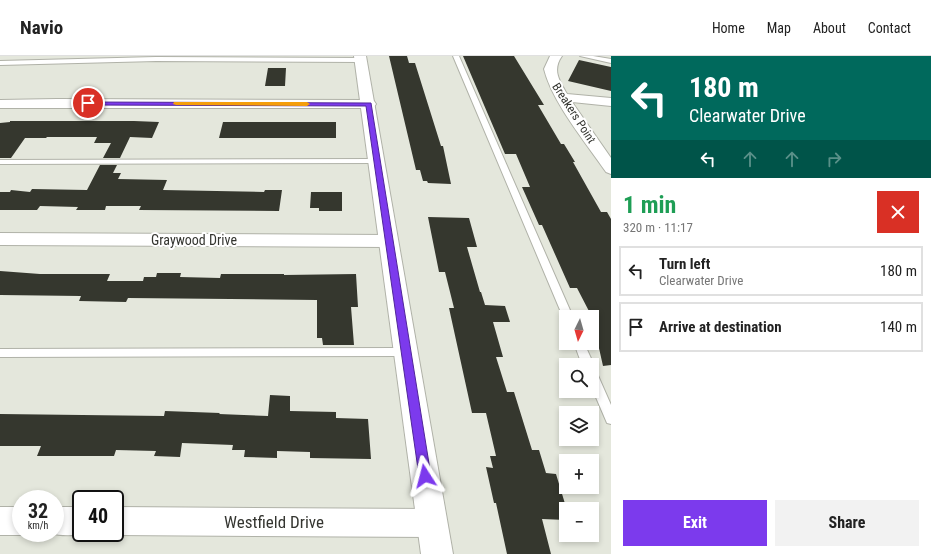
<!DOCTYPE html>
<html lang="en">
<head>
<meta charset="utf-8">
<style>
  body { margin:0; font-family:"Roboto Condensed",sans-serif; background:#f2f2f2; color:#222; height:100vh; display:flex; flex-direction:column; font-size:15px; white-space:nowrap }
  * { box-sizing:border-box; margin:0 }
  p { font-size:13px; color:#767676 }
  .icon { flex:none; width:22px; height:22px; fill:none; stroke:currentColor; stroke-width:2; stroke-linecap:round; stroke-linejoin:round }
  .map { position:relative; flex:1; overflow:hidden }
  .sheet { display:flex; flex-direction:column; background:#fff; width:320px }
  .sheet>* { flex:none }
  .hud { background:#00695c; color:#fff; overflow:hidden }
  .needle { width:26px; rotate:185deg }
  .controls { position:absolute; left:559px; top:254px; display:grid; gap:8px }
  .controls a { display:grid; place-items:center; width:40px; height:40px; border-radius:0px; background:#fff; box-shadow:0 2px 6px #0003; font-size:20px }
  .speed { position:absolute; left:12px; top:434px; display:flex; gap:8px; font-size:20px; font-weight:700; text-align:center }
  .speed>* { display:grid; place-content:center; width:52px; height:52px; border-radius:50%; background:#fff; box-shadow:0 2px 6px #0003; line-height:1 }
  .speed small { font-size:10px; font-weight:400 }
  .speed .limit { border:2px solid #111; border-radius:6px; background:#fff; color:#111 }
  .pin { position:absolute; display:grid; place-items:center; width:34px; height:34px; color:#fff; margin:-17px; border:2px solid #fff; border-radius:50%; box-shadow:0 1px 4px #0007 }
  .me { position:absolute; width:44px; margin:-22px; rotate:351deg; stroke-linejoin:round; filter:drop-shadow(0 0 3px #0008) }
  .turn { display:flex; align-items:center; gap:14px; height:84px; padding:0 12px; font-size:18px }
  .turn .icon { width:52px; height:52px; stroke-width:2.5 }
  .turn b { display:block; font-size:28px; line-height:34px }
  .lanes { display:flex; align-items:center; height:38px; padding:0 12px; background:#0003; justify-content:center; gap:20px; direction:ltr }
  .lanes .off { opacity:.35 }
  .round { display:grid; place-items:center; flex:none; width:42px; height:42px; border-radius:0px; background:#f2f2f2 }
  .summary { display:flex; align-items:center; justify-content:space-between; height:68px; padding:0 12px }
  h1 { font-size:24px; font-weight:700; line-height:30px; color:#1e9e55 }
  .cta { display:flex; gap:8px; margin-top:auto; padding:8px 12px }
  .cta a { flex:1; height:46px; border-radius:0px; background:#7c3aed; color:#fff; font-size:16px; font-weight:700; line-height:46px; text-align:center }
  .cta a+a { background:#f2f2f2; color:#222 }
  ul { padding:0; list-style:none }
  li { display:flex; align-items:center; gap:12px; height:50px; margin:0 8px 6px; padding:0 4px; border:2px solid #e0e0e0; border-radius:0px }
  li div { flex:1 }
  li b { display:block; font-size:15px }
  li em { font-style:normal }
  header { display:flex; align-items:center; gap:24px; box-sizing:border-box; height:56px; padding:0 20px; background:#fff; border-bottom:1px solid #e0e0e0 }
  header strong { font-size:19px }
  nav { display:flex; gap:22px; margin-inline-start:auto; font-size:14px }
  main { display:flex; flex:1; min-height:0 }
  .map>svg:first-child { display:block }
  .building { fill:#35372e }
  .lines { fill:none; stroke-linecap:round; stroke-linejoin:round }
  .lane-casing { stroke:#b0b2a8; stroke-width:2 }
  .street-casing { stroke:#b0b2a8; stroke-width:2 }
  .secondary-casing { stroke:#b0b2a8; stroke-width:2 }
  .lane { fill:#fff; fill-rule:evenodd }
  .street { fill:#fff; fill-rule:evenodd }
  .secondary { fill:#fff; fill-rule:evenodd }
  .route { fill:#7c3aed; stroke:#51269a }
  .slow { fill:#f59e0b }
  .labels { text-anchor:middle; stroke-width:4; stroke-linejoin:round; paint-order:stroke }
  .far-street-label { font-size:12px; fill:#343530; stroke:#fff }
  .street-label { font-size:14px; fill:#343530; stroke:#fff }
  .near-street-label { font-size:17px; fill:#343530; stroke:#fff }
</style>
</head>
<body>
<header>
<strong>Navio</strong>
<nav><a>Home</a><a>Map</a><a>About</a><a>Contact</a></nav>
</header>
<main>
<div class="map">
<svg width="611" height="498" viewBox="0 0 611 498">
  <rect width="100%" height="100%" fill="#e4e7dc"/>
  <path class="building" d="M389,0H407L409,7H415L441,90H443L451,128L428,127L427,125H423L420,114H416Z
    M463,0H514L544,49H538L561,88H564L575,106H573L601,156H607L611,163V309L603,310L592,261L577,232H570L542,169H539L522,131H530L516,98H505Z
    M579,4L611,11V35L568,25Z
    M268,12H286L285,30H265Z
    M10,65H134L159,66L152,82L130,81L120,102H103L111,87H94L97,81H47L46,82H25L11,102H0V67L10,66Z
    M223,66H336V82H219Z
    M100,109H117L113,117H121L118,123L167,124L163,134L264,136L265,134H282L279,155L139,154L141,150H106L105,154H76L78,151L40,150L37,154H0V136H10L11,134L30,136L32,133L87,134Z
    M311,136H342V155H319V152H310Z
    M428,161L469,162L477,191H467L480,236H481L485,249L505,250L510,266H493L503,301H496L507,336H514L532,394H539L546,417L556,418L566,451V464L542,463L551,498H507L496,447H494L486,411L493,412L490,400H496L486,357H472L449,252H454L445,216H439Z
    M0,215L40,218H110L107,225H143L144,221H156L157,217H181L180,221L220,222L221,218H284V219L356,218L358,251H351L354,289H323L322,282H317V244L128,242L126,246L79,245L81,240L0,239Z
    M270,339L290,340V355L336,356V362L368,363L371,403L310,402V396L277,395V402L244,401L245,394H232L233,389L182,387L180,401L154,400L156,395L116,394L114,400H37L41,390H0V358L164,360L165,355L220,357L219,358L268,360Z"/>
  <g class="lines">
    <defs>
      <path id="lane" d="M453,0H459L573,261H566V264L563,261Z
        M580,0H593L611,3V7Z
        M156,1L361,2L364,4L361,6L156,5L0,9V5Z
        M376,103H379V107L0,108V104Z
        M574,287H584L594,309L592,312V309H582Z
        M406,292L410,293L411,296L410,299L406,300L0,301V293Z
        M592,313L596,315L611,349V368L607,367L592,332Z"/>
      <path id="street" d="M550,0H562C552,14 559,24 567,38L611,42V50L572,46L611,102V118L606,116C586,87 552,46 544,13Z
        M57,43L369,44L374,45L376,48L374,51L369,52H0V44Z
        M0,177L388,179L394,181L397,185L394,189L388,191L0,189Z
        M0,451H21V477H25L21,479H0Z
        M55,451H81V477H85C77,480 59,480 51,477H55Z
        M115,451L432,453L442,457L446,467L442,477L432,481L115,479L111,477H115Z"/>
      <path id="secondary" d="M354,0H366L453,498H421Z"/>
    </defs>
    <use href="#lane" class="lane-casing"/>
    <use href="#street" class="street-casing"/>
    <use href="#secondary" class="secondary-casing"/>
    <use href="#lane" class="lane"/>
    <use href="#street" class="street"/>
    <use href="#secondary" class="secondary"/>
  </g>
  <path class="route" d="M86,46L371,47L431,420L429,425L425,426L421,425L419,420L366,50L88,49L86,48Z"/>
  <path class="slow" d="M174,46H307L310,48L307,50L176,49L173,48Z"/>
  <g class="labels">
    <g class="far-street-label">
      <text transform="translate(574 57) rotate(57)" y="4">Breakers Point</text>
    </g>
    <g class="street-label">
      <text x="194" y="189">Graywood Drive</text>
    </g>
    <g class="near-street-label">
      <text x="274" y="472">Westfield Drive</text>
    </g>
  </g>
</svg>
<div class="controls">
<a><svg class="needle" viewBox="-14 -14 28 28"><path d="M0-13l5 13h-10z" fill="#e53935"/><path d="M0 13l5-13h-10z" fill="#767676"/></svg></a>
<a><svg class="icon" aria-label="search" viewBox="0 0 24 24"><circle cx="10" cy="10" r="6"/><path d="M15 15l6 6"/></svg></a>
<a><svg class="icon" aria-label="layers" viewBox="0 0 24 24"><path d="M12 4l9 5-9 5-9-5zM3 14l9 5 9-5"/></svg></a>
<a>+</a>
<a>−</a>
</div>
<div class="speed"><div>32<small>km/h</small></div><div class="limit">40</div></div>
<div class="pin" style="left:88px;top:47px;background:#d93025"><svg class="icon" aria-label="arrive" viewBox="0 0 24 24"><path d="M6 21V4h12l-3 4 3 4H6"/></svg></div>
<svg class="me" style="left:425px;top:420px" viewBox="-20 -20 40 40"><path d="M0-17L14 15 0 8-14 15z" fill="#7c3aed" stroke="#fff" stroke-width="4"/></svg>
</div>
<section class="sheet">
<div class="hud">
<div class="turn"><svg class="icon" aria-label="left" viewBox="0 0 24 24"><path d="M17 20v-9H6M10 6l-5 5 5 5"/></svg><div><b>180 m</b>Clearwater Drive</div></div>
<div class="lanes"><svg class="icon" aria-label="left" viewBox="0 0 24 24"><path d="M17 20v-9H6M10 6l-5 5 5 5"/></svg><svg class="icon off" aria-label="ahead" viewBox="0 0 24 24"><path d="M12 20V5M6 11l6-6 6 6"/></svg><svg class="icon off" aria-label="ahead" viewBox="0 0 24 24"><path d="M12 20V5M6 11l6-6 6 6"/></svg><svg class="icon off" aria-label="right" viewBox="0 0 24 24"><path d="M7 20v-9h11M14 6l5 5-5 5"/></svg></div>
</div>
<div class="summary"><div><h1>1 min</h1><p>320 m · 11:17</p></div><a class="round" style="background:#d93025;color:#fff"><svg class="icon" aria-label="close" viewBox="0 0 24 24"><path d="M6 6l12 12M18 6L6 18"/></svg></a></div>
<ul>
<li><svg class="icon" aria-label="left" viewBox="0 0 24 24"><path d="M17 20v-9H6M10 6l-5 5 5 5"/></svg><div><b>Turn left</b><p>Clearwater Drive</p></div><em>180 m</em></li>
<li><svg class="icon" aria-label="arrive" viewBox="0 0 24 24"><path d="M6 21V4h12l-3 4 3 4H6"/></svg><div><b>Arrive at destination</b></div><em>140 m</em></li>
</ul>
<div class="cta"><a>Exit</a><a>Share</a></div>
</section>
</main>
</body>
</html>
